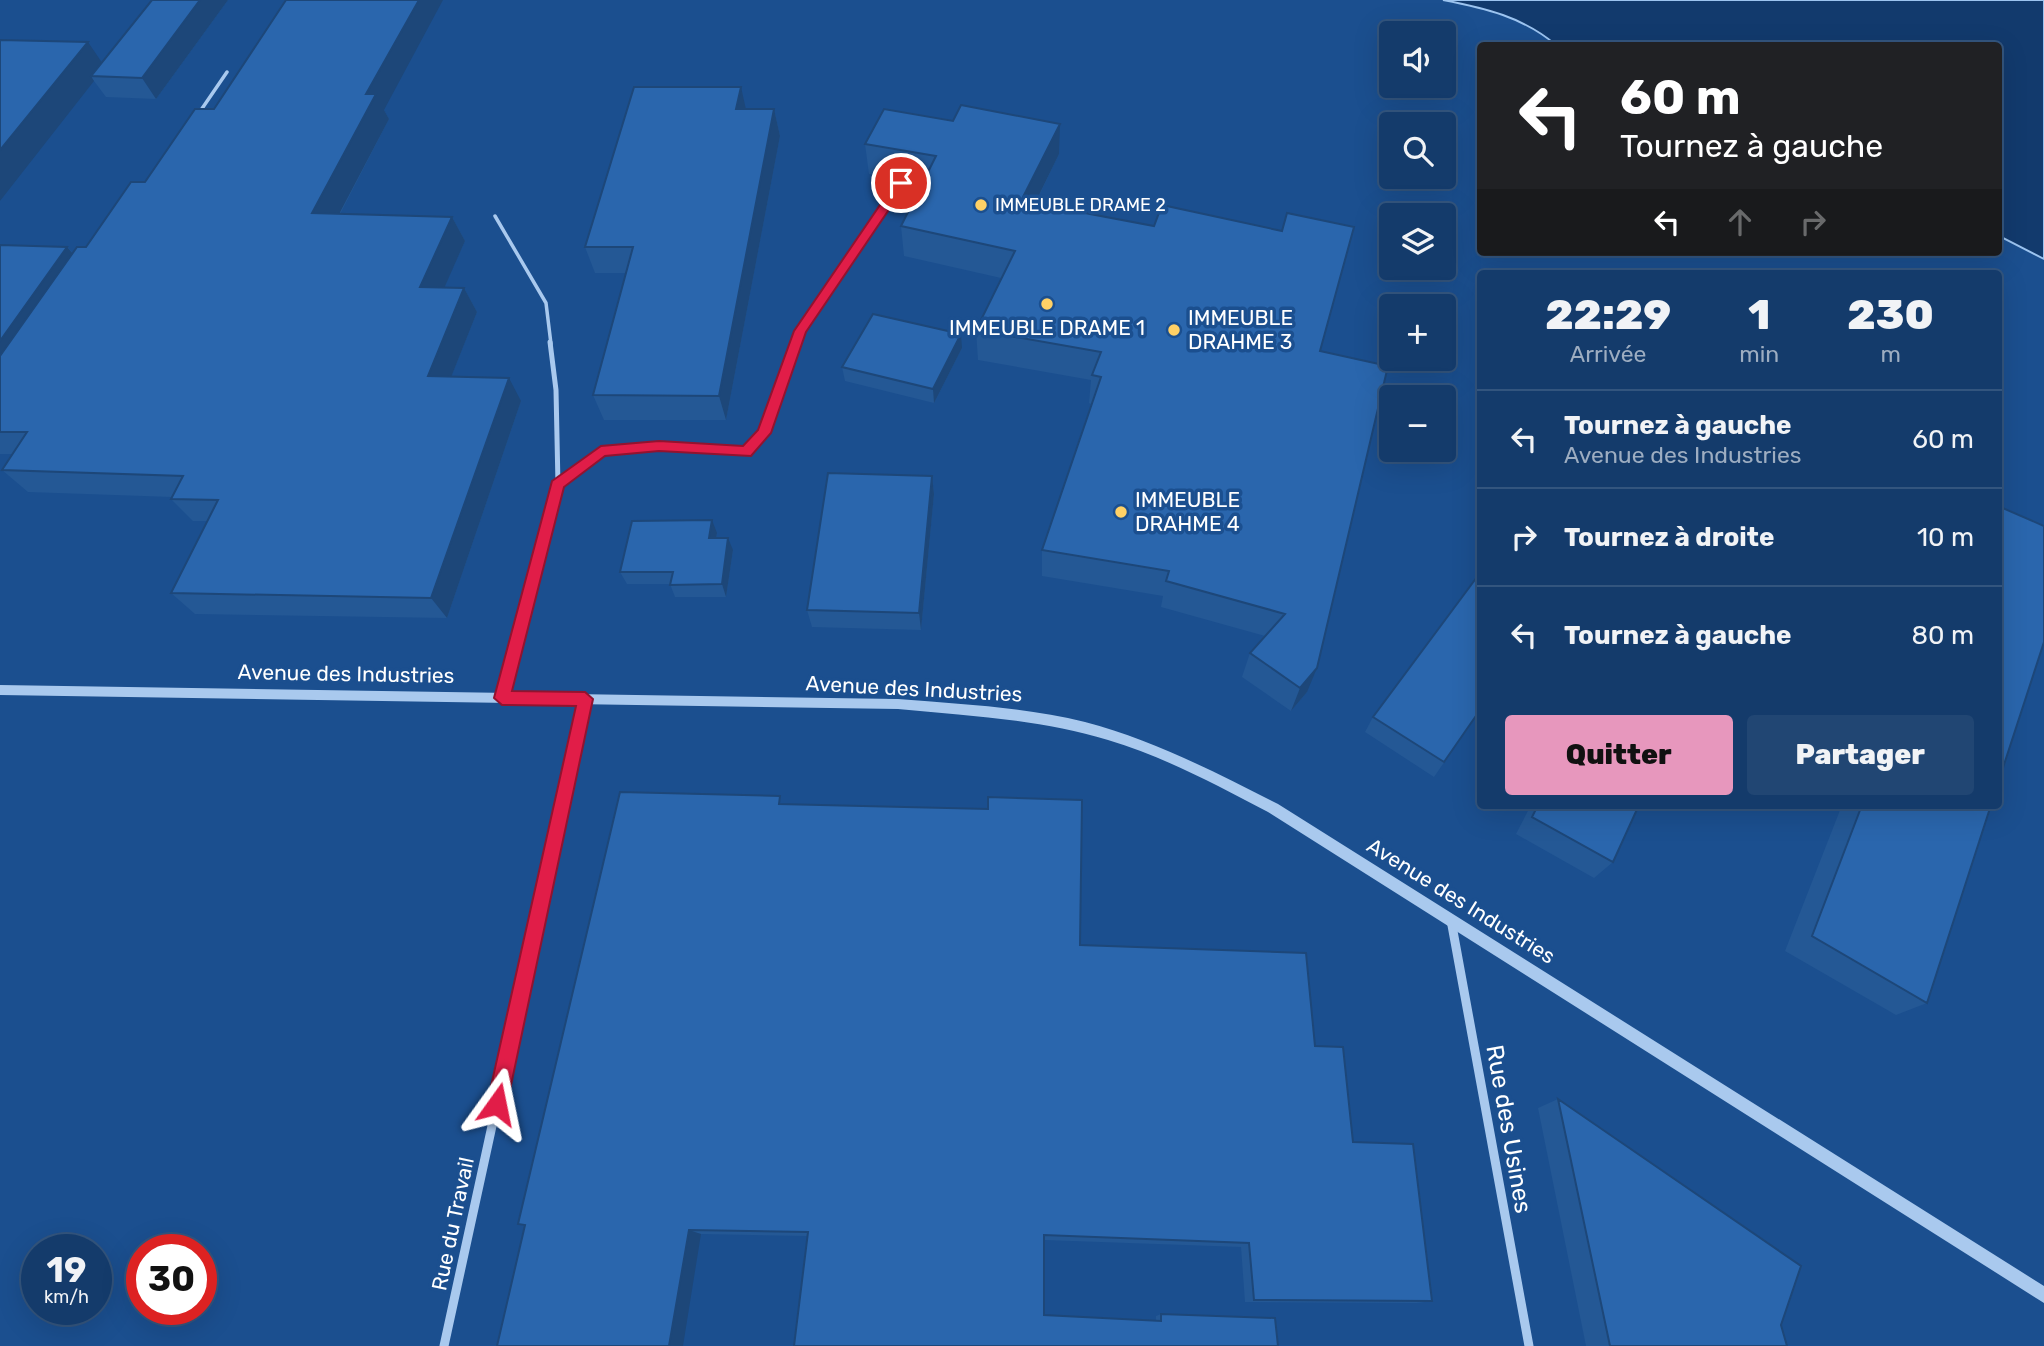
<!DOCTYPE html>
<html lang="fr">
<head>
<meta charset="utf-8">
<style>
  body { margin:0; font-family:Rubik,sans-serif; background:#214673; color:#f1f3f6; height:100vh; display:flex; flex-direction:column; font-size:26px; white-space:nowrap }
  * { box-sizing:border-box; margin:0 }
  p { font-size:23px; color:#9dadc1 }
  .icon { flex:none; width:38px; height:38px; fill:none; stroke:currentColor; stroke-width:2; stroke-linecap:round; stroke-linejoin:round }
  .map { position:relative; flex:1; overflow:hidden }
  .details { position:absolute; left:1477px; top:270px; width:525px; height:539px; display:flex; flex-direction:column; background:#143b6b; border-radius:7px; box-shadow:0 7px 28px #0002,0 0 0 2px #33557e }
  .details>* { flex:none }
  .hud { position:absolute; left:1477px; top:42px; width:525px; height:214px; border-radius:7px; box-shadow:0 7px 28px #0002,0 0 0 2px #33557e; background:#202124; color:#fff; overflow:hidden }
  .controls { position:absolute; left:1379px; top:21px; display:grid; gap:14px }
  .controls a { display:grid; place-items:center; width:77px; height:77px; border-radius:7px; background:#143b6b; box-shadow:0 7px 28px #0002,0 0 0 2px #33557e; font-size:35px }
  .speed { position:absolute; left:21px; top:1234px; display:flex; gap:14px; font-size:35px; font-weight:700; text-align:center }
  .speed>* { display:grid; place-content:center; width:91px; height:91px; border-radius:50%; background:#143b6b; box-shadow:0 7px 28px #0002,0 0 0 2px #33557e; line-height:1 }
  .speed small { font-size:18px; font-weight:400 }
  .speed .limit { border:10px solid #d22; background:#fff; color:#111 }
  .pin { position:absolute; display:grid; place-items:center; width:60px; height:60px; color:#fff; margin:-30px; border:4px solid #fff; border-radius:50%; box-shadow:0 2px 7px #0007 }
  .me { position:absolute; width:77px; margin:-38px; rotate:12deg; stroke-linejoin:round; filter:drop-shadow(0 0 5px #0008) }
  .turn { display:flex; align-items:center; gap:24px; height:147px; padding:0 28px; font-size:32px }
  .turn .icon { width:91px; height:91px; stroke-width:2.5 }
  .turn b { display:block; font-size:49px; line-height:60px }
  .lanes { display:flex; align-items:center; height:66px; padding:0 28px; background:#0003; justify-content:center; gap:35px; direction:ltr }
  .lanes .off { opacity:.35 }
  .eta { display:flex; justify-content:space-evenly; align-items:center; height:119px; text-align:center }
  .eta b { font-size:42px; font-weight:800; line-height:49px }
  .cta { display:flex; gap:14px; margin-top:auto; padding:14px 28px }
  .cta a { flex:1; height:80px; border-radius:7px; background:#e797bd; color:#111; font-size:28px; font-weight:800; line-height:80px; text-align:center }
  .cta a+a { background:#214673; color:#f1f3f6 }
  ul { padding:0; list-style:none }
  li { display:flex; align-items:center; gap:21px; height:98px; padding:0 28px; border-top:2px solid #33557e }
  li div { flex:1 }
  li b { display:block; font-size:26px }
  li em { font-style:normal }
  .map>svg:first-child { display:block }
  .water { fill:#123a6d; stroke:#9cc4f0; stroke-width:2 }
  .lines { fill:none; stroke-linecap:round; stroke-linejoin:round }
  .service-far1 { stroke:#a9c9ee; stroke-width:3.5 }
  .service { stroke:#a9c9ee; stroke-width:5 }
  .minor-far1 { stroke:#a9c9ee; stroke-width:6 }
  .minor { stroke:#a9c9ee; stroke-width:9 }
  .tertiary { fill:#a9c9ee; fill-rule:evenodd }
  .wall { fill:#245895 }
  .shaded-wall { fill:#1d4779 }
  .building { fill:#2a66ad; stroke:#1d4779; stroke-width:2 }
  .route { fill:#e11d48; stroke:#92132f; stroke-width:2 }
  .poi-dot { fill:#ffd166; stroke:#1b4f8f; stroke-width:2.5 }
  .labels { text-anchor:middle; stroke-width:7; stroke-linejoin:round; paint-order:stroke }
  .far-poi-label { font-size:18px; fill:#fff; stroke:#1b4f8f; text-anchor:start }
  .poi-label { font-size:21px; fill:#fff; stroke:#1b4f8f; text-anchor:start }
  .street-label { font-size:21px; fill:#fff; stroke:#1b4f8f }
  .near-street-label { font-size:24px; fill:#fff; stroke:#1b4f8f }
</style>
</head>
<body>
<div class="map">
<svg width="2044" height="1346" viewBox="0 0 2044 1346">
  <rect width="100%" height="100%" fill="#1b4f8f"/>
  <path class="water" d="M1443,0H2044V259L1999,236L1998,46L1556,45C1523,17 1485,8 1443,0Z"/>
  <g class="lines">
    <path class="service-far1" d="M199,113L227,72
      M495,216L546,303L551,344
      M796,344L800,331L901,182"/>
    <path class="service" d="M558,485L601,451L659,446L746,452L764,433L796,342
      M502,698L558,485L556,390L550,342"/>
    <path class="minor-far1" d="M567,783L585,700"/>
    <path class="minor" d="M1451,920L1529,1346
      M444,1346L567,782"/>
    <path class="tertiary" d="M0,685L898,699C960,704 1024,707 1085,722C1153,740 1215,772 1278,804L2044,1286V1303L1268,812C1216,785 1165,757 1108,740C1040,719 969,716 898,709L0,695Z"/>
  </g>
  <path class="wall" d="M152,0H228L156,99L106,97L94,81L0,40L102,62Z
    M746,109H774L780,136L726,420H604L593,395L626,273H595L585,247Z
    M384,110L389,119L340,214L452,217L465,241L444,287L464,288L477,312L451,377L521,401L447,618L195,614L171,593L207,521H193L171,499L172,497L28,492L2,470L13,454H0V245L67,247L73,253L86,247L145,182Z
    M865,144L1059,154L1035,204L1320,351L1307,692L1291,711L1242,677L1250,653L1265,636L1161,607L1163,596L1042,576V550L1091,404L1089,403L1091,380L978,360L976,330L1001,278L904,256L901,226L922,183L869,174Z
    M962,348L934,403L845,381L842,367Z
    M932,476L934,494L921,630L812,627L807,610Z
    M717,533L716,538L733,550L726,597H675L670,584H627L620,572Z
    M1480,710L1434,777L1365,732L1373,717Z
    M783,804L1080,945L1315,1046L1353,1142L1432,1301L1417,1303L1245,1302L1241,1247L1044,1240V1315L1156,1321V1316L1161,1314L1275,1318L794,1346L807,1236L701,1234L525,1226L518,1224Z
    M1531,805H1639L1613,862L1594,878L1516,834Z
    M1842,805H1991L1927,1003L1896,1015L1785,951Z
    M1558,1099L1781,1325L1787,1346H1586L1538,1108Z"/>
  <path class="shaded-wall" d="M200,0H228L156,99L142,78Z
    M419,0H443L384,110L389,119L327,237L312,213L366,94Z
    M88,42L105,67L91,76L94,81L0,201V150Z
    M741,87L747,114L736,109Z
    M774,109L780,136L726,420L719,396Z
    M1060,124L1059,154L1021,232V201Z
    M452,217L465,241L434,311L420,287Z
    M67,247L88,271L0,400V341Z
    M464,288L477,312L442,400L428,376Z
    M961,334L962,348L934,403L933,389Z
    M509,378L521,401L447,618L431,598Z
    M932,476L934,494L921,630L919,613Z
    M712,520L717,533L714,550L709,538Z
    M728,538L733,550L726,597L722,584Z
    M1317,668L1307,692L1291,711L1300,688Z
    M689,1230L701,1234L683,1346H669Z"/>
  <path class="building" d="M152,0H200L142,78L91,76Z
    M286,0H419L366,94H376L312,213L452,217L420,287L464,288L428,376L509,378L431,598L171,593L218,500L171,499L183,476L2,470L27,432H0V356L77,247H86L131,182H145L195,109H214Z
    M0,40L88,42L0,150Z
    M634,87H741L736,109H774L719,396L593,395L633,247H585Z
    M961,105L1060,124L1021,201L1154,226L1162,205L1282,231L1287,213L1354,227L1320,351L1388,366L1317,668L1300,688L1250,653L1285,614L1166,581L1169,571L1042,550L1101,377L1092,375L1101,352L976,330L1015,251L901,226L936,156L865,144L884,109L953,121Z
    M0,245L67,247L0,341Z
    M873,314L961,334L933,389L842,367Z
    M828,473L932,476L919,613L807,610Z
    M1998,506L2044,526V642L1998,783Z
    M712,520L709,538H728L722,584L670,585L673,572H620L632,521Z
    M1480,573V710L1444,762L1373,717Z
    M620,792L780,796L779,804L988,809V797L1082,800L1080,945L1306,953L1315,1046L1343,1047L1353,1142L1413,1144L1432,1301L1254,1300L1249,1243L1044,1235V1315L1161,1321V1314L1275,1318L1278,1346H794L808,1232L689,1230L669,1346H497L525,1225L518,1224Z
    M1538,805H1639L1613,862L1532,817Z
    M1862,805H1991L1927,1003L1812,936Z
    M1558,1099L1801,1266L1781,1325L1787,1346H1610Z"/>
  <path class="route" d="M897,180L907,183L806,332L771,433L751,456L659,451L605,456L564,487L512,691L585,692L593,699L507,1104L504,1110L497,1113L490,1110L487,1104L576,706L502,705L494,698L552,481L601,446L659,441L743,446L758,430L794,331Z"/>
  <g class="poi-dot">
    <circle cx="981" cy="205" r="7"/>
    <circle cx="1047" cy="304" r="7"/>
    <circle cx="1174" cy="330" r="7"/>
    <circle cx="1121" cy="512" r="7"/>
  </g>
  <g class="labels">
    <g class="far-poi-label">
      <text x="995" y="211">IMMEUBLE DRAME 2</text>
    </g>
    <g class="poi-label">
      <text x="1188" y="325">IMMEUBLE<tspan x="1188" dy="24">DRAHME 3</tspan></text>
      <text x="1047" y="335" text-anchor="middle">IMMEUBLE DRAME 1</text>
      <text x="1135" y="507">IMMEUBLE<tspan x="1135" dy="24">DRAHME 4</tspan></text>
    </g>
    <g class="street-label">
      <text transform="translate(346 674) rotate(1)" y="7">Avenue des Industries</text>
      <text transform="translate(914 689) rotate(3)" y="7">Avenue des Industries</text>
      <text transform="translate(1461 901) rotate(32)" y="7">Avenue des Industries</text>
      <text transform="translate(453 1224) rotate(-78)" y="7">Rue du Travail</text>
    </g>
    <g class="near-street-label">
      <text transform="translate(1509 1129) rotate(80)" y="8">Rue des Usines</text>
    </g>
  </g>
</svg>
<div class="controls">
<a><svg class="icon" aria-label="sound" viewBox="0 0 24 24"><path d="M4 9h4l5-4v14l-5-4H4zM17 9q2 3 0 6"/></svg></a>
<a><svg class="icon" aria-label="search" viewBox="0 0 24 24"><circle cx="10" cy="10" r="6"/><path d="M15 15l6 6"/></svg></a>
<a><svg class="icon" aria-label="layers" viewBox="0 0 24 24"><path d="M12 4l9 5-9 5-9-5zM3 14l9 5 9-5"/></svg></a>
<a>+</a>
<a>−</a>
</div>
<div class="speed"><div>19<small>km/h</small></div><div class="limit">30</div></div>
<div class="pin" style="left:901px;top:183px;background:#d93025"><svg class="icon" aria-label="arrive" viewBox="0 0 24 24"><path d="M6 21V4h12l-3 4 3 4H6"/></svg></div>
<svg class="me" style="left:497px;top:1104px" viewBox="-20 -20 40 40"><path d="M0-17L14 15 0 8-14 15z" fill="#e11d48" stroke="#fff" stroke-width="4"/></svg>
<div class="hud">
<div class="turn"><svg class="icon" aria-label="left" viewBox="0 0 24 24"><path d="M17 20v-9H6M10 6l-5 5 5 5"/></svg><div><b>60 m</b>Tournez à gauche</div></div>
<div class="lanes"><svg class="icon" aria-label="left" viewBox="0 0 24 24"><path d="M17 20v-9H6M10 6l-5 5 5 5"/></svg><svg class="icon off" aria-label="ahead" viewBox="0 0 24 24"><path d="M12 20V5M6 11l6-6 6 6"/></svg><svg class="icon off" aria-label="right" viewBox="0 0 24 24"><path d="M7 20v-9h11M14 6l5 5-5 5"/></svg></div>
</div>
<section class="details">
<div class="eta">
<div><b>22:29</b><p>Arrivée</p></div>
<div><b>1</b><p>min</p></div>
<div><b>230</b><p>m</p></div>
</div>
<ul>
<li><svg class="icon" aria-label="left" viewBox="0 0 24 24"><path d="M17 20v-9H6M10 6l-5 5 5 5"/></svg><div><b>Tournez à gauche</b><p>Avenue des Industries</p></div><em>60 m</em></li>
<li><svg class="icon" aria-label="right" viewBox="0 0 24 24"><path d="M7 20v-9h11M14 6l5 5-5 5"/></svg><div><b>Tournez à droite</b></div><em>10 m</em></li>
<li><svg class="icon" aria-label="left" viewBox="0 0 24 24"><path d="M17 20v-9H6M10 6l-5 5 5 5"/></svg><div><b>Tournez à gauche</b></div><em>80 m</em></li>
</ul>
<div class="cta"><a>Quitter</a><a>Partager</a></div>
</section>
</div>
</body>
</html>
